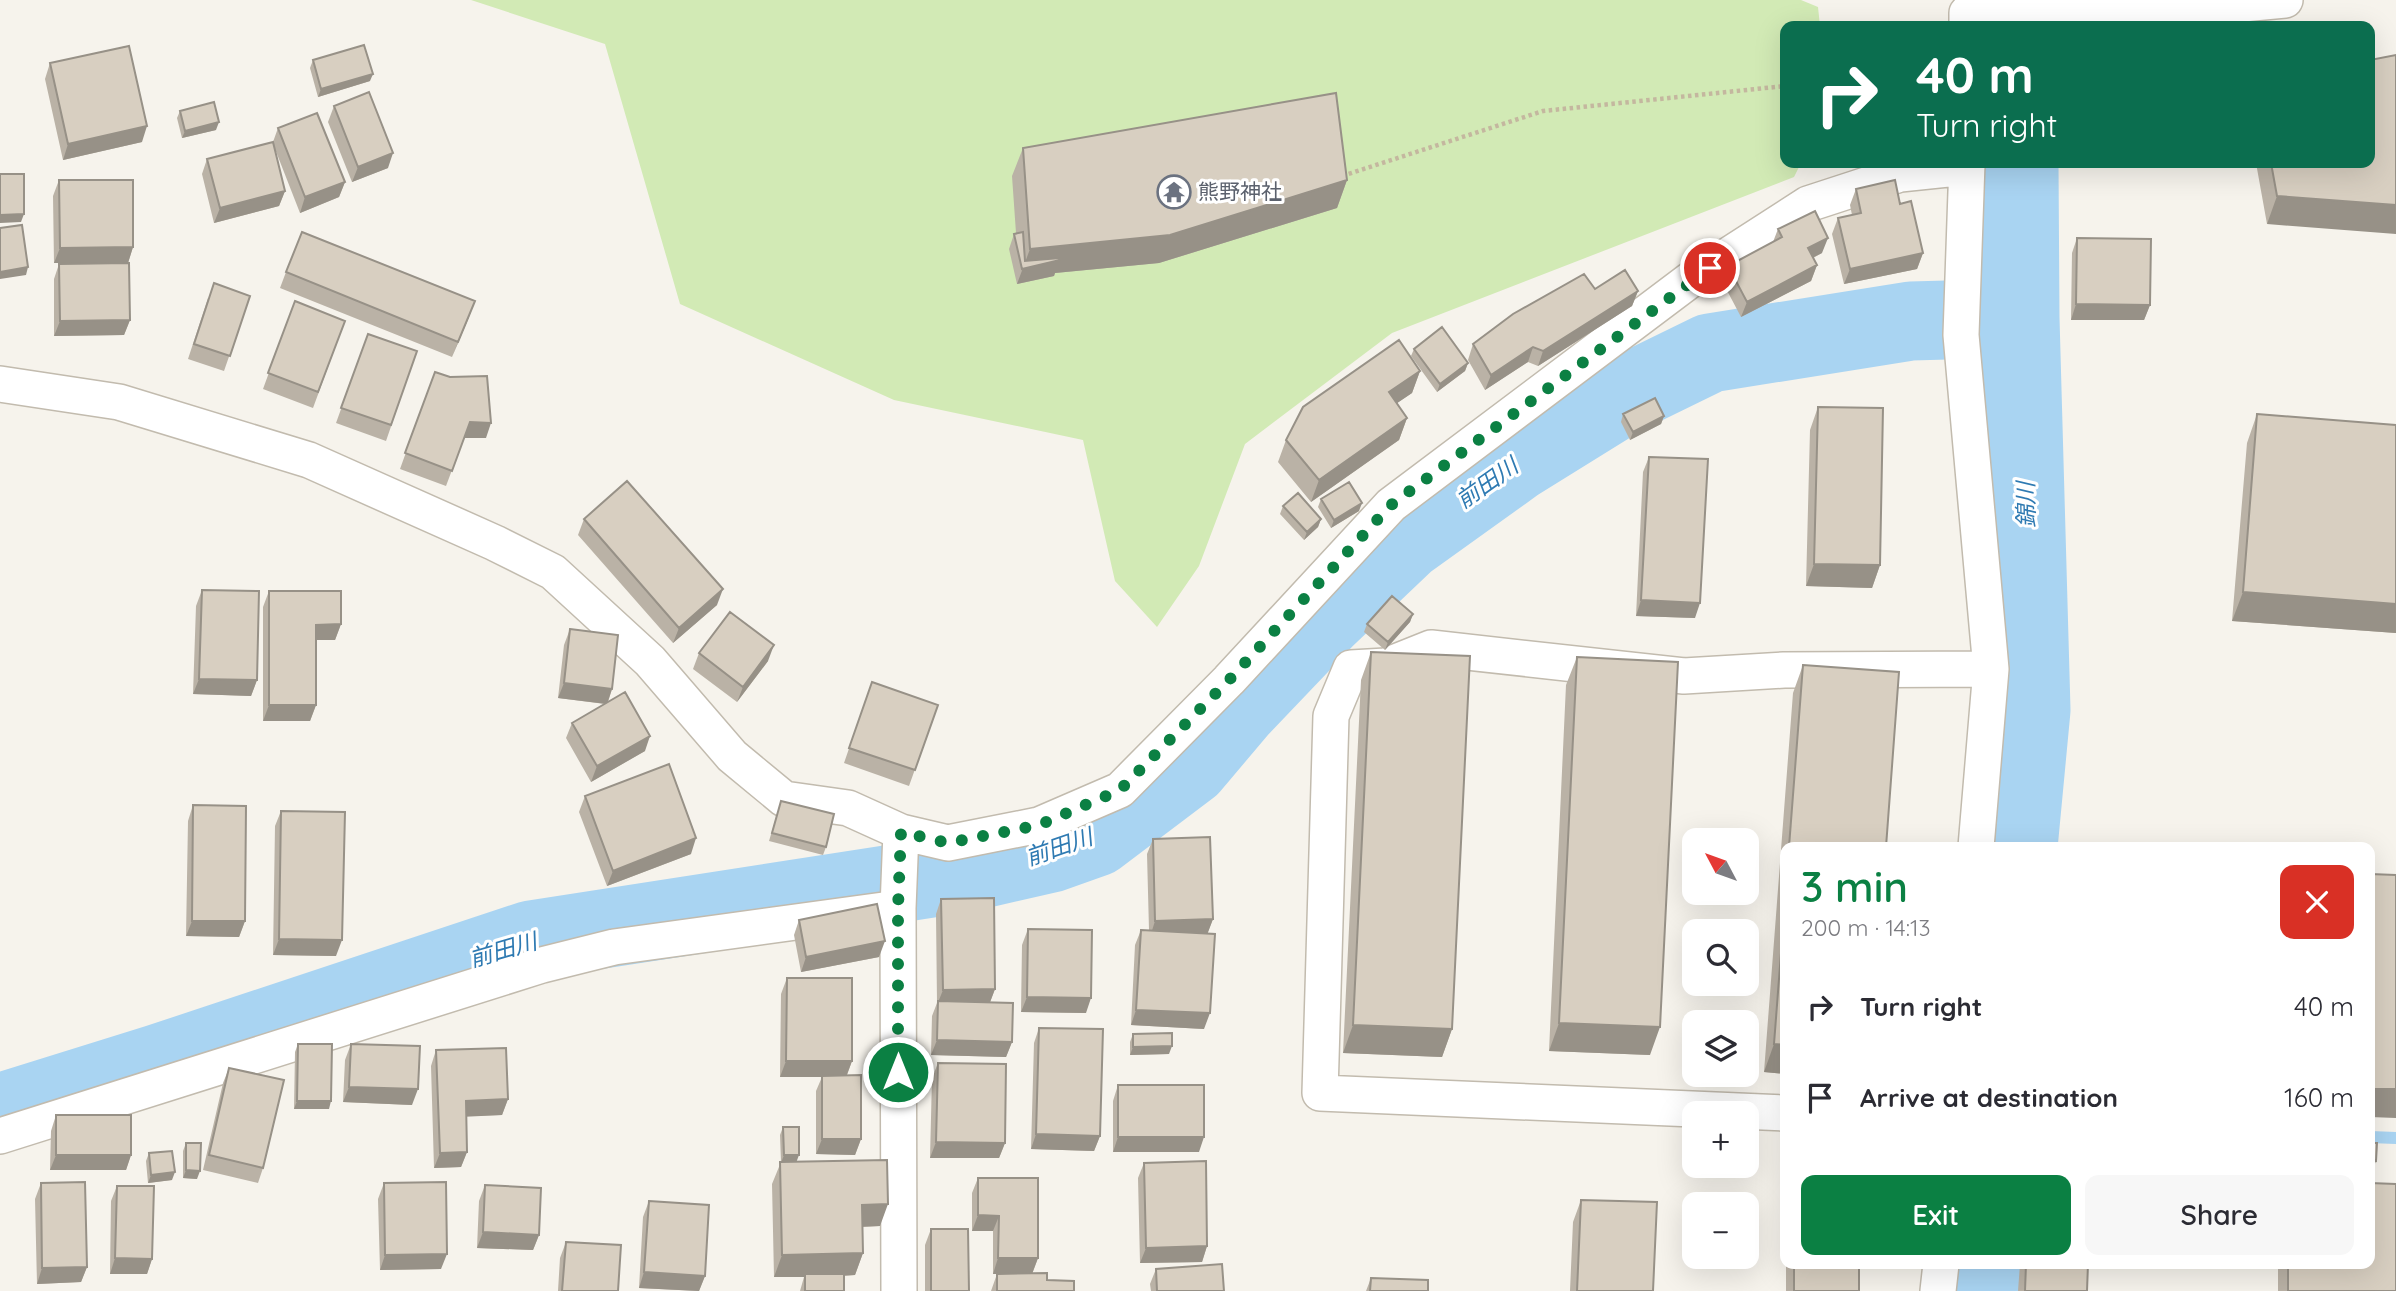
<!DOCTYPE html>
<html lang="en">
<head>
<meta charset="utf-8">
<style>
  body { margin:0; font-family:Quicksand,"Noto Sans JP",sans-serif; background:#f7f7f7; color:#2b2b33; height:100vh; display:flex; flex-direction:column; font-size:26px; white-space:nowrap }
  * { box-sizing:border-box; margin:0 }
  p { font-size:23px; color:#7c7c81 }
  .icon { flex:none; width:38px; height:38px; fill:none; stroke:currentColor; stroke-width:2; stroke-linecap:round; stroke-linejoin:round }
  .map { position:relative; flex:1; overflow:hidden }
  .details { position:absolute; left:1780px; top:842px; width:595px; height:427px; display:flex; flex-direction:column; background:#fff; border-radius:14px; box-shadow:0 7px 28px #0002 }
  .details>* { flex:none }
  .top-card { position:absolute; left:1780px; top:21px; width:595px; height:147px; border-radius:14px; box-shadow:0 7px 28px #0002; background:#0b6e4f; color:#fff; overflow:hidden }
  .needle { width:46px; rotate:311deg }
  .fabs { position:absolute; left:1682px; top:828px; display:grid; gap:14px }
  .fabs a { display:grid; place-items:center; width:77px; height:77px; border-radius:14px; background:#fff; box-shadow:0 7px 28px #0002; font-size:35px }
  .pin { position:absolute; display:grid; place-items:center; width:60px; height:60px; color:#fff; margin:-30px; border:4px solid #fff; border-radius:50%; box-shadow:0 2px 7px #0007 }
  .me { position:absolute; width:77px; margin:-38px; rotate:0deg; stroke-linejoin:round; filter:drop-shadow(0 0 5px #0008) }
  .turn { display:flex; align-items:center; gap:24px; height:147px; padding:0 21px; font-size:32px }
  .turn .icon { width:91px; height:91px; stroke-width:2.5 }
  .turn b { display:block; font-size:49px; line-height:60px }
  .round { display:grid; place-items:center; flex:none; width:74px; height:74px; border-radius:14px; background:#f7f7f7 }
  .headline { display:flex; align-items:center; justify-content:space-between; height:119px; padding:0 21px }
  h1 { font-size:42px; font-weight:600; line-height:52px; color:#0b8043 }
  .cta { display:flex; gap:14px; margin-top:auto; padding:14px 21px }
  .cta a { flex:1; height:80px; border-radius:14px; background:#0b8043; color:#fff; font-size:28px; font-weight:600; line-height:80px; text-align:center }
  .cta a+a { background:#f7f7f7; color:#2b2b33 }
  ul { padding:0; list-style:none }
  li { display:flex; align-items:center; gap:21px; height:91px; padding:0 21px }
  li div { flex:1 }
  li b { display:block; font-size:26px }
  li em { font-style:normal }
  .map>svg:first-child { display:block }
  .green { fill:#d2eab5 }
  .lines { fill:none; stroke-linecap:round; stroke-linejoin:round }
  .stream { stroke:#a9d4f2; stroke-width:12 }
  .river { stroke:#a9d4f2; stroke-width:79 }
  .street-casing { stroke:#c2bbae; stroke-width:38 }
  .path { stroke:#c4b79f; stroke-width:4.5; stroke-dasharray:3.5 3.5; stroke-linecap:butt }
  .street { stroke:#fff; stroke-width:35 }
  .wall { fill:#bab2a6 }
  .shaded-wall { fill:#979187 }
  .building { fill:#d8cfc1; stroke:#979187; stroke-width:2 }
  .route { stroke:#0b8043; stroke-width:12; stroke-dasharray:0 21.6 }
  .labels { text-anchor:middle; stroke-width:6; stroke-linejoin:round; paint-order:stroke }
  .worship-label { font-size:21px; fill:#5b616d; stroke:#fff; text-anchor:start }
  .water-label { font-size:23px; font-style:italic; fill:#2e7ab2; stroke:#fff }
</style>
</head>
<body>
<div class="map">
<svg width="2396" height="1291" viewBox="0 0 2396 1291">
  <rect width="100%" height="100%" fill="#f6f3ec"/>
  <path class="green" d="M471,0H1801L1818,7L1820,26H1785V163H1801L1794,177L1392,333L1245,444L1199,566L1157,627L1115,581L1083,440L894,400L680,304L605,44Z"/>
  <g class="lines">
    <path class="stream" d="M2370,1137L2396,1138"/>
    <path class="river" d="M2018,847L2031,710L2020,318L2019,163
      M0,1113L157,1064L531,940L964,873L1051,853L1096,837L1190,766L1239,708L1324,619L1406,541L1516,462L1624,395L1710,353L1911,321L2020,318
      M1981,1291L1983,1264"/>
    <defs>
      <path id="street" d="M1967,26V13L2040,9L2178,10L2285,0
        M1967,163L1961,335L1991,669L1976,847
        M0,384L119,402L309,460L495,543L553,572L650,661L732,756L784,799L848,808L901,832L948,843L1039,825L1120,790L1229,680L1391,505L1690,280L1808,204L1900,174L1967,167
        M1785,1113L1320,1093L1331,716L1351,668L1386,666L1431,648L1684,676L1784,670L1991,669
        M0,1136L542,965L614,947L898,908
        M899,1291L898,908L901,832
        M1938,1291L1941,1264"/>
    </defs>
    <use href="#street" class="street-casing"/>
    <path class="path" d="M1342,176L1543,111L1785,86"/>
    <use href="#street" class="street"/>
  </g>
  <path class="wall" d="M313,60L370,81L318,97L310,68Z
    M50,63L142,142L63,160L45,79Z
    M334,106L388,168L352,182L328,122Z
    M180,111L216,130L182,138L177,118Z
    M278,128L345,182L339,197L300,213L275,149L285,191L279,206L214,223L202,174L207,159L273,142Z
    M1023,148L1347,180L1337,208L1159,263L1055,273L1054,276L1017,284L1009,249L1014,234L1016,233L1012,176Z
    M2256,163H2370L2267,224Z
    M59,180L133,247L128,263H54L53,196Z
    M1856,189L1900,204L1923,253L1917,269L1844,284L1832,234L1838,218L1852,215L1850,205Z
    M1778,229L1822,253L1813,258L1817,265L1811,281L1741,317L1722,281L1728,266L1773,242Z
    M2077,238L2150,305L2144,320H2071L2072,253Z
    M59,264L130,320L124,335L54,336V279Z
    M286,272L469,317L452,357L280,288Z
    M1595,289L1638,291L1632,306L1538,366L1528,362L1485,390L1468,360L1473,344Z
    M250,296L224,371L188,359L208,298Z
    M295,301L345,321L313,408L263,389Z
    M368,334L417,351L386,441L336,423Z
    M1414,349L1468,363L1465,371L1437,392L1411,356Z
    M1420,371L1412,393L1397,403L1407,418L1399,440L1311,502L1278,462L1286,440Z
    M435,372L486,438H464L446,486L400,469Z
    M1818,407L1880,565L1872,588L1806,586L1810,430Z
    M1623,414L1664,416L1661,424L1630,440L1621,422Z
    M2257,414L2396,425V633L2232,621L2247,443Z
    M1649,457L1695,618L1636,616L1643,472Z
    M1321,499L1359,511L1331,528L1318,507Z
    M1283,506L1321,519L1318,527L1304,540L1280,514Z
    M584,519L717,605L673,643L578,535Z
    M202,590L257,680L251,696L193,694L196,606Z
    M269,591L341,624L335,640H316V705L310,721H263V607Z
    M1413,614L1410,622L1385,650L1364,632L1367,624Z
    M570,629L612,689L608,702L645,751L591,782L566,738L572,723L605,704L558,698L564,645Z
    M1371,652L1452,1029L1442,1057L1343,1053L1361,680Z
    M699,653L768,661L737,702L693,669Z
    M1577,657L1650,1055L1549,1051L1566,685Z
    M1803,665L1886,847H1785V1074L1764,1072L1793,693Z
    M872,682L938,705L909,786L844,763Z
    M585,796L691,854L607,886L579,812Z
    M781,801L826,847L823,855L769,841Z
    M193,805L245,921L239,937L186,936L188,821Z
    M281,811L336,956L273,955L275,826Z
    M1153,839L1213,919L1207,934L1204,1029L1131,1025L1135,945L1141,930H1149L1147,854Z
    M941,899L995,989L990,1002L1012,1042L1006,1057L931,1055L932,1016L937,1003L936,914Z
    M799,920L879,957L801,972L794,935Z
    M1028,929L1086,1013L1021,1012L1022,945Z
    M787,978L852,1061L847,1075L861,1139L855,1155L816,1154V1091L822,1077H780L781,994Z
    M1039,1028L1100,1136L1094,1151L1031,1149L1034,1043Z
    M1133,1034L1169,1054L1130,1055V1042Z
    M298,1044L329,1109H294L295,1052Z
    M351,1044L412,1105L343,1102L345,1060Z
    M436,1050L508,1099L502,1115L466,1116L467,1152L461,1167L434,1168L431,1066Z
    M938,1063L1005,1143L999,1158H930L932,1078Z
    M229,1068L263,1168L258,1183L203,1170L223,1083Z
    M1118,1085L1199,1152H1113V1101Z
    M56,1115L131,1155L126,1170H50L51,1131Z
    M783,1127L797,1162L880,1226L862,1227L863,1253L855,1275L844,1276V1291H800L804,1277H774L772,1184L781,1162L780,1135Z
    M186,1143L197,1179L183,1178V1151Z
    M149,1153L172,1180L148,1183L146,1161Z
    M1144,1163L1207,1246L1202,1262L1140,1263L1138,1178Z
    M978,1178L1038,1258L1032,1274L1074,1291H991L997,1274H1022H993V1231H972V1193Z
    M41,1183L87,1267L81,1282L37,1284L35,1199Z
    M384,1183L441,1269L380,1270L378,1199Z
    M485,1185L539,1235L533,1250L477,1248L479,1201Z
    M117,1186L152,1259L147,1274H110L111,1201Z
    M1581,1200L1653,1291H1570L1573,1222Z
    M649,1201L705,1276L699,1291L639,1288L643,1217Z
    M931,1229L969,1291H925V1245Z
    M566,1242L618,1291H558L560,1258Z
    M1786,1264H1859V1291H1786Z
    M2020,1264H2088L2087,1291H2018Z
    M2278,1264H2370L2396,1291H2278Z
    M1156,1269L1224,1291H1151L1150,1284Z
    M1371,1278L1428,1291H1366Z"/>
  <path class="shaded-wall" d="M373,74L370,81L318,97L321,89Z
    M219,122L216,130L182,138L185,131Z
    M147,126L142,142L63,160L68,144Z
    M393,153L388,168L352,182L358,167Z
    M1347,180L1337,208L1159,263L1055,273L1054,276L1017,284L1030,249Z
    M345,182L339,197L300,213L305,197Z
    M285,191L279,206L214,223L220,208Z
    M2277,196L2396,205V234L2267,224Z
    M24,214L21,222L0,223V215Z
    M1828,238L1822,253L1802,263L1808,248Z
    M133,247L128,263H54L60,248Z
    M1923,253L1917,269L1844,284L1850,269Z
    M1817,265L1811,281L1741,317L1747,302Z
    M28,267L26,275L0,279V272Z
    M1638,291L1632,306L1538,366L1543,351Z
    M475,301L469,317L452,357L458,342Z
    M2076,304L2150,305L2144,320H2071Z
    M130,320L124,335L54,336L60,321Z
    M1533,347L1528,362L1485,390L1491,375Z
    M1468,363L1465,371L1437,392L1440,384Z
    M1420,371L1412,393L1381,414L1389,392Z
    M1664,416L1661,424L1630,440L1633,432Z
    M1407,418L1399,440L1311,502L1319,480Z
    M470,422L491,423L486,438H464L446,486Z
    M1362,503L1359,511L1331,528L1334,520Z
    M1321,519L1318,527L1304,540L1307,532Z
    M1814,564L1880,565L1872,588L1806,586Z
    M723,589L717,605L673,643L679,628Z
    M2243,592L2396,604V633L2232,621Z
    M1641,600L1700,603L1695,618L1636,616Z
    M1413,614L1410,622L1385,650L1388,642Z
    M341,624L335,640H310L316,625Z
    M774,645L768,661L737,702L743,687Z
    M199,679L257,680L251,696L193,694Z
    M564,683L612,689L607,704L558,698Z
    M269,705H316L310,721H263Z
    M650,736L645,751L591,782L597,766Z
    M696,838L691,854L607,886L613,871Z
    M1213,919L1207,935L1150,937L1155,921Z
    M192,921H245L239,937L186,936Z
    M279,939L342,940L336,956L273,955Z
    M885,941L879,957L801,972L806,957Z
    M995,989L989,1005H937L943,990Z
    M1027,997L1091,998L1086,1013L1021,1012Z
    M1136,1010L1210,1013L1204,1029L1131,1025Z
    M1559,1023L1660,1027L1650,1055L1549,1051Z
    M1353,1025L1452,1029L1442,1057L1343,1053Z
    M937,1040L1012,1042L1006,1057L931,1055Z
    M1774,1044L1785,1045V1074L1764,1072Z
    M1172,1046L1169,1054L1130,1055L1133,1047Z
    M786,1061H852L846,1077H780Z
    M349,1087L418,1089L412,1105L343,1102Z
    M2370,1089H2396V1118L2370,1117Z
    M508,1099L502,1115L460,1117L466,1101Z
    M297,1101H331L329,1109H294Z
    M1036,1134L1100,1136L1094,1151L1031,1149Z
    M1118,1137H1204L1199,1152H1113Z
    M822,1139H861L855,1155L816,1154Z
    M936,1142L1005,1143L999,1158H930Z
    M467,1152L461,1167L434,1168L440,1153Z
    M56,1155H131L126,1170H50Z
    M784,1155H799L796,1163H781Z
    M2370,1160L2376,1161L2370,1176Z
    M186,1170L200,1171L197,1179L183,1178Z
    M175,1172L172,1180L148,1183L151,1175Z
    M888,1204L880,1226L854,1227L862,1205Z
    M978,1215L999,1216L993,1231H972Z
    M483,1232L539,1235L533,1250L477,1248Z
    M1207,1246L1202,1262L1140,1263L1146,1248Z
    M863,1253L855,1275L805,1277V1274L804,1277H774L782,1255Z
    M447,1254L441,1269L380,1270L385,1255Z
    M115,1258L152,1259L147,1274H110Z
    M998,1258H1038L1032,1274H993Z
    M87,1267L81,1282L37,1284L42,1268Z
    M644,1272L705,1276L699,1291L639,1288Z"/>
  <path class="building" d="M364,45L373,74L321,89L313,60Z
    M129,46L147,126L68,144L50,63Z
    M2396,55V205L2277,196L2271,163H2370V60Z
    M369,92L393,153L358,167L334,106Z
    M1336,93L1347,180L1170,235L1030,249L1023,148Z
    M214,102L219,122L185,131L180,111Z
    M317,113L345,182L305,197L278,128Z
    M273,142L285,191L220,208L207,159Z
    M0,174H24V214L0,215Z
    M59,180H133V247L60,248Z
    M1895,180L1900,204L1911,201L1923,253L1850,269L1838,218L1861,213L1856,189Z
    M1815,211L1828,238L1808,248L1817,265L1747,302L1728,266L1782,237L1778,229Z
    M22,225L28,267L0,272V228Z
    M302,232L475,301L458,342L286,272Z
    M1023,232L1025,261L1060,258V260L1022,269L1014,234Z
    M2077,238L2151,239L2150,305L2076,304Z
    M129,263L130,320L60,321L59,264Z
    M1625,270L1638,291L1543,351L1533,347L1491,375L1473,344L1513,314L1584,274L1595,289Z
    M214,283L250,296L230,356L194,344Z
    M295,301L345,321L318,392L268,373Z
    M1442,327L1468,363L1440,384L1414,349Z
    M368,334L417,351L391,425L341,408Z
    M1399,340L1420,371L1389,392L1407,418L1319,480L1286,440L1303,407Z
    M435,372L450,377L487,376L491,423L470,422L452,471L405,453Z
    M1655,398L1664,416L1633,432L1623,414Z
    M1818,407L1883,408L1880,565L1814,564Z
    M2257,414L2396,425V604L2243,592Z
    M1649,457L1708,459L1700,603L1641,600Z
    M627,481L723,589L679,628L584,519Z
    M1349,482L1362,503L1334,520L1321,499Z
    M1298,493L1321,519L1307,532L1283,506Z
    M202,590L259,591L257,680L199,679Z
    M269,591H341V624L316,625V705H269Z
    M1392,596L1413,614L1388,642L1367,624Z
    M730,612L774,645L743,687L699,653Z
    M570,629L618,635L612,689L564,683Z
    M1371,652L1470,656L1452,1029L1353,1025Z
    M1577,657L1678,662L1660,1027L1559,1023Z
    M1803,665L1899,672L1886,847H1789Z
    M872,682L938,705L915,770L849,748Z
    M625,692L650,736L597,766L572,723Z
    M669,764L696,838L613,871L585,796Z
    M781,801L834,814L826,847L772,833Z
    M193,805L246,806L245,921H192Z
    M281,811L345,812L342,940L279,939Z
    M1210,837L1213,919L1155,921L1153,839Z
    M2370,874L2396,875V1089H2370Z
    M994,898L995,989L943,990L941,899Z
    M1785,901V1045L1774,1044Z
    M877,904L885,941L806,957L799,920Z
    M1028,929L1092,930L1091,998L1027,997Z
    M1141,930L1215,934L1210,1013L1136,1010Z
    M787,978H852V1061H786Z
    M938,1001L1013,1003L1012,1042L937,1040Z
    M1039,1028L1103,1029L1100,1136L1036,1134Z
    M1172,1033V1046L1133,1047V1034Z
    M298,1044H332L331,1101H297Z
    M351,1044L420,1046L418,1089L349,1087Z
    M506,1048L508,1099L466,1101L467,1152L440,1153L436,1050Z
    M938,1063L1006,1064L1005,1143L936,1142Z
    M229,1068L284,1080L263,1168L209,1155Z
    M861,1075V1139H822V1076Z
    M1118,1085H1204V1137H1118Z
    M56,1115H131V1155H56Z
    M783,1127H799V1155H784Z
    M186,1143H201L200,1171L186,1170Z
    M2370,1143H2377L2376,1161L2370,1160Z
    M172,1151L175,1172L151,1175L149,1153Z
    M887,1160L888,1204L862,1205L863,1253L782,1255L780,1162Z
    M1206,1161L1207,1246L1146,1248L1144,1163Z
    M978,1178H1038V1258H998L999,1216L978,1215Z
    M85,1182L87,1267L42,1268L41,1183Z
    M446,1182L447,1254L385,1255L384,1183Z
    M2370,1183L2396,1184V1291H2288V1264H2370Z
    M485,1185L541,1188L539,1235L483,1232Z
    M117,1186H154L152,1259L115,1258Z
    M1581,1200L1657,1202L1653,1291H1577Z
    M649,1201L709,1205L705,1276L644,1272Z
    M931,1229H968L969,1291H931Z
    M566,1242L621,1245L618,1291H562Z
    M1222,1264L1224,1291H1157L1156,1269Z
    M1794,1264H1859V1291H1794Z
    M2026,1264H2088L2087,1291H2025Z
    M1047,1273V1280L1074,1281V1291H997V1274Z
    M805,1274H844V1291H805Z
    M1371,1278L1428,1280V1291H1370Z"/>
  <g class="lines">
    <path class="route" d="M898,1072V908L901,832L948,843L1039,825L1120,790L1229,680L1391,505L1710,268"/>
  </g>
  <defs>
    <symbol id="temple-ring" viewBox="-11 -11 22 22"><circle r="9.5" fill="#fff" stroke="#6b7280" stroke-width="1.5"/><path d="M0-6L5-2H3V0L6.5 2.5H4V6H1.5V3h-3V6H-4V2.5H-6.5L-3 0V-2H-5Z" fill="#6b7280"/></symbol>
  </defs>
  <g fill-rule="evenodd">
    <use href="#temple-ring" x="1155" y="173" width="38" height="38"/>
  </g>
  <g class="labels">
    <g class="worship-label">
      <text x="1198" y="199">熊野神社</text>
    </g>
    <g class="water-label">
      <text transform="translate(1487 483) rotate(-35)" y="8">前田川</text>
      <text transform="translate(2026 505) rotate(-91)" y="8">錦川</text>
      <text transform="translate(1059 847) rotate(-19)" y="8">前田川</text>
      <text transform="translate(503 950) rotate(-16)" y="8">前田川</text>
    </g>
  </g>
</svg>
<div class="fabs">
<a><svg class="needle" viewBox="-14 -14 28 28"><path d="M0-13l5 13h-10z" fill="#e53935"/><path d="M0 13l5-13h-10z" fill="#7c7c81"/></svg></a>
<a><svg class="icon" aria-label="search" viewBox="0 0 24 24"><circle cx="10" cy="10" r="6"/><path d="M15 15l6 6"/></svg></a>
<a><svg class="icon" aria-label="layers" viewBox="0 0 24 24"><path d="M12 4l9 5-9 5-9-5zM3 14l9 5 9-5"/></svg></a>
<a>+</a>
<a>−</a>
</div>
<div class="pin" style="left:1710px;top:268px;background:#d93025"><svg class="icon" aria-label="arrive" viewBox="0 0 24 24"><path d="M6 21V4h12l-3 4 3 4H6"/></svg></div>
<svg class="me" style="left:898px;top:1072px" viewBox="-20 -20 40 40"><circle r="17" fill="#0b8043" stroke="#fff" stroke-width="3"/><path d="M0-11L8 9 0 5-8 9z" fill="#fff"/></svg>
<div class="top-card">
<div class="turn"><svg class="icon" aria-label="right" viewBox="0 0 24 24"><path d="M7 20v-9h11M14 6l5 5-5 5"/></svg><div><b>40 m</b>Turn right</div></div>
</div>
<section class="details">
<div class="headline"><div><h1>3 min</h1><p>200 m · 14:13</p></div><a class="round" style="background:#d93025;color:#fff"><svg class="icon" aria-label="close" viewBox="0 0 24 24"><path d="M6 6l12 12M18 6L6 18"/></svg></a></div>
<ul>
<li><svg class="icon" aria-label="right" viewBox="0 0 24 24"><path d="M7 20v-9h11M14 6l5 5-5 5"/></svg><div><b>Turn right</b></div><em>40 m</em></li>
<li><svg class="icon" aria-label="arrive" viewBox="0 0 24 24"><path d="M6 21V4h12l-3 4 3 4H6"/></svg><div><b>Arrive at destination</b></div><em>160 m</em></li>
</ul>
<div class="cta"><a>Exit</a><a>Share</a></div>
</section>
</div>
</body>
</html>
